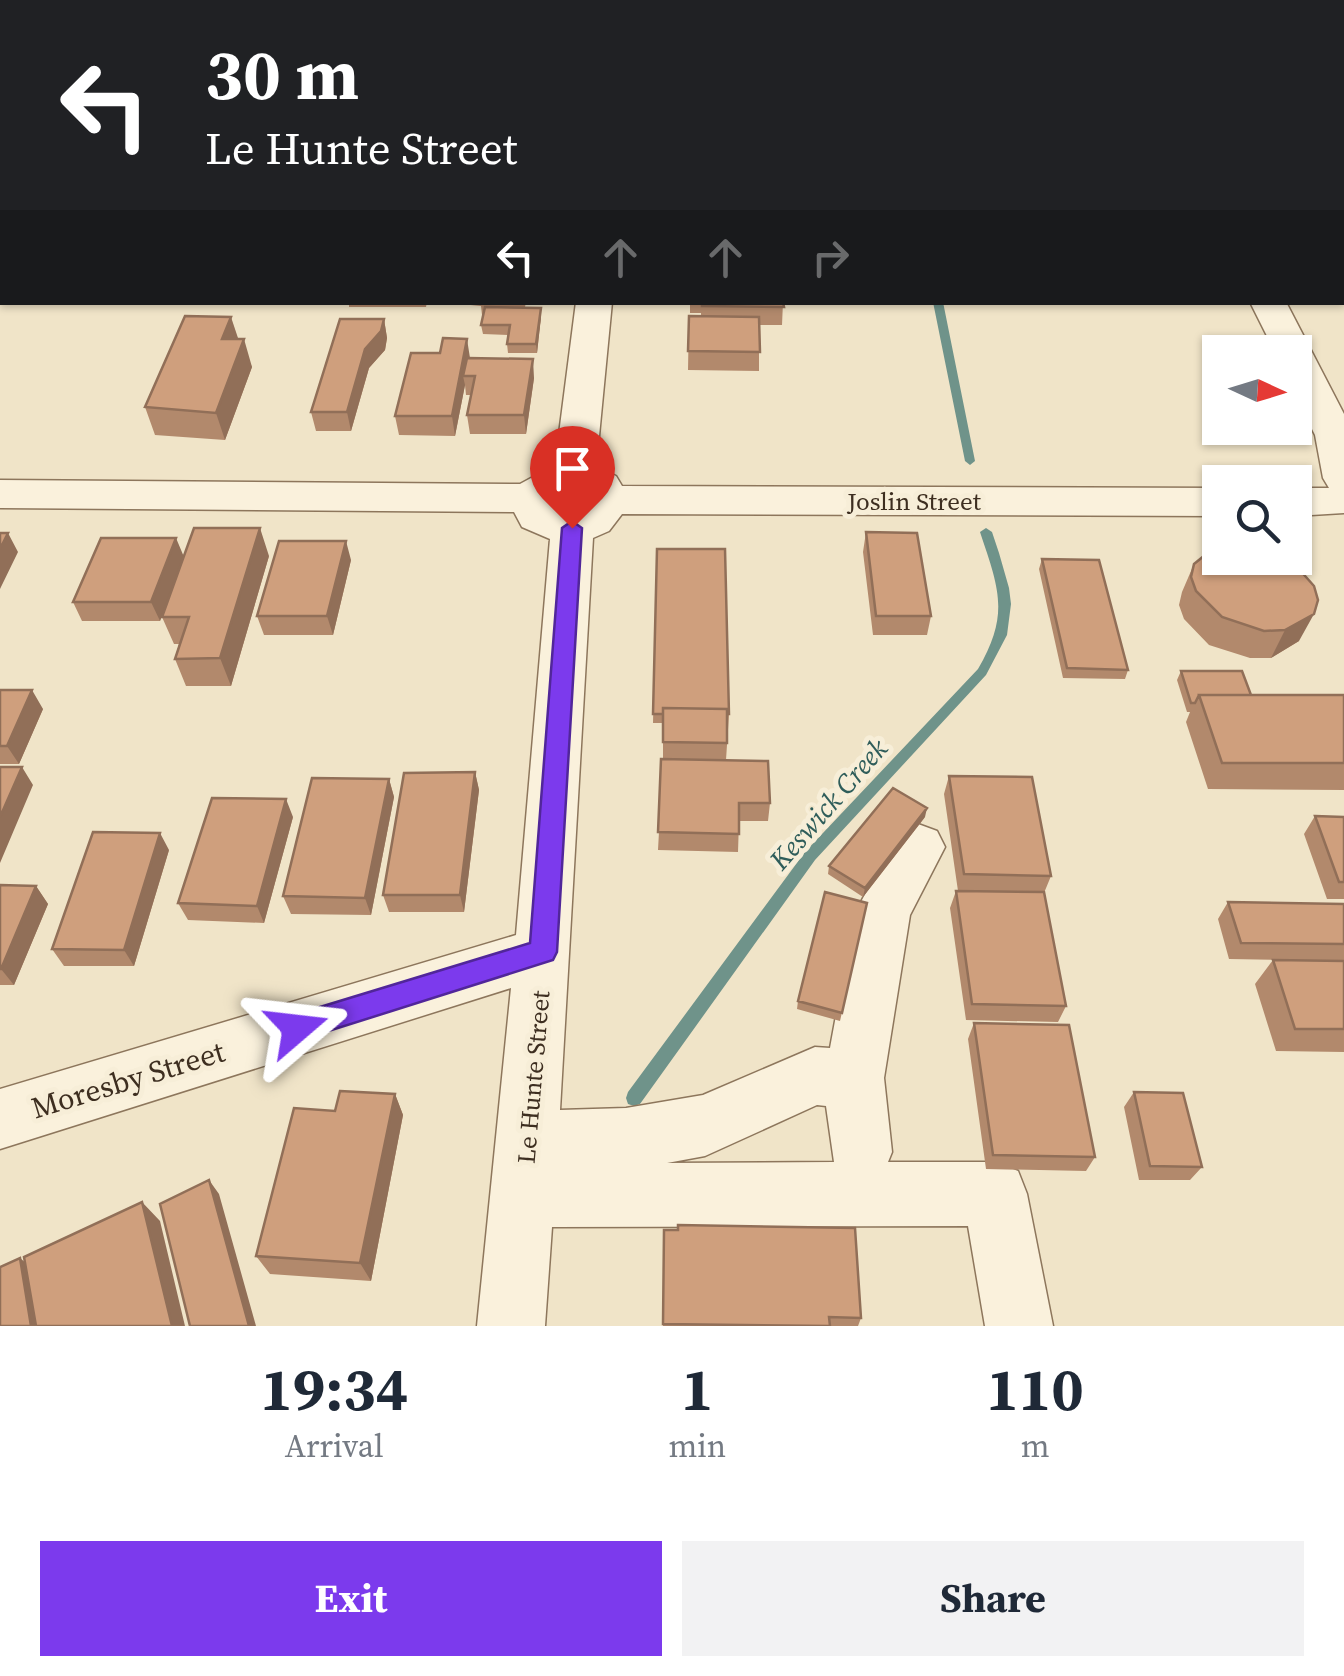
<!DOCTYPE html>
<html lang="en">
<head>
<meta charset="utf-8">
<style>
  body { margin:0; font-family:"Source Serif 4",serif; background:#f2f2f3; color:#1f2937; height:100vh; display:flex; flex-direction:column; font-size:38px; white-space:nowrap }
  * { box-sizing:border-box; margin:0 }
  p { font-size:32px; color:#747a83 }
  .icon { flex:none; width:55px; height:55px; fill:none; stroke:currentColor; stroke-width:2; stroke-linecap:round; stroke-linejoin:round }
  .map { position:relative; height:1326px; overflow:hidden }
  .panel { display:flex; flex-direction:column; background:#fff; flex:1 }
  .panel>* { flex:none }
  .top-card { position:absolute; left:0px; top:0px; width:1345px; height:305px; box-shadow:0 2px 8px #0004; background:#202124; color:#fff; overflow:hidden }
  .needle { width:65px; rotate:94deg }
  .buttons { position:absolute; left:1202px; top:335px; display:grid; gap:20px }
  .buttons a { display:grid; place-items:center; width:110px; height:110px; border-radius:0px; background:#fff; box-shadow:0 2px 8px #0004; font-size:50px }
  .pin { position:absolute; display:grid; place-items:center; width:85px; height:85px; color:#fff; margin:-102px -42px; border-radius:50% 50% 50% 0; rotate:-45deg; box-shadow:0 0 10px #0007 }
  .pin .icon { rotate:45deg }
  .me { position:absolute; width:110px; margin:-55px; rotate:73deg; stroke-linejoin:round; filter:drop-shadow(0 0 8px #0008) }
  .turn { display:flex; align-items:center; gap:35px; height:210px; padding:0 40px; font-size:45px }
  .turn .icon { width:130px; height:130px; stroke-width:2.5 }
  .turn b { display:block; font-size:70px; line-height:85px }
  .lanes { display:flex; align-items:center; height:95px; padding:0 40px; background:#0003; justify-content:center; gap:50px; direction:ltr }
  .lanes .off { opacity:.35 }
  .eta { display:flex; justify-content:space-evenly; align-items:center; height:170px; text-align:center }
  .eta b { font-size:60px; font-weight:700; line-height:70px }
  .cta { display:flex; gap:20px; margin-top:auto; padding:20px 40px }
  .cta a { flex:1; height:115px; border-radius:0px; background:#7c3aed; color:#fff; font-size:40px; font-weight:700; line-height:115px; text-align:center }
  .cta a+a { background:#f2f2f3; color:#1f2937 }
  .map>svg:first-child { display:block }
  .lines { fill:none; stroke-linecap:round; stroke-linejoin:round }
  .stream { fill:#6f938a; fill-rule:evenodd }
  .minor-casing { stroke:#8d765c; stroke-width:3 }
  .minor { fill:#faf1dc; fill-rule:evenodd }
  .wall { fill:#b2896c }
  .shaded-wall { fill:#916f58 }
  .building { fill:#cf9f7d; stroke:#916f58; stroke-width:2.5 }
  .route { fill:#7c3aed; stroke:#51269a; stroke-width:2.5 }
  .labels { text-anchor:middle; stroke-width:10; stroke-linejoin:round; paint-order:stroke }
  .street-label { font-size:25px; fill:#3d2e20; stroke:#f7eed8 }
  .water-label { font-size:28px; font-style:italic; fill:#2f5d5a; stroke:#f7eed8 }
  .near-street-label { font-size:30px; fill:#3d2e20; stroke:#f7eed8 }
</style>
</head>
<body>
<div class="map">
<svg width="1344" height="1326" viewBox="0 0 1344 1326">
  <rect width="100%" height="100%" fill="#f0e4c8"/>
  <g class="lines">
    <path class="stream" d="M772,0H778L779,2H773Z
      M933,302H943L975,461L970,465L965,461Z
      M986,528L992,532L999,553L1009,588L1011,604L1007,635L986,675L815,860L640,1104L634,1106L628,1104L626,1098L628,1092L805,852L978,669C1010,614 999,589 980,532Z"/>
    <defs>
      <path id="minor" d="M607,0H633V2H607Z
        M662,0H688V2H662Z
        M721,0H747L748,2H722Z
        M819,0H845V2H819Z
        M1102,0H1128L1129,2H1103Z
        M1342,34H1344V50H1342Z
        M576,302H612L596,467L616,476L622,486L1220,488V516L622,514L609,531L593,538L560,1110L626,1108L703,1095L815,1047L830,1048L855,913L899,831L918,824L937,831L945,847L910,915L884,1078L892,1152L888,1162H995L1018,1171L1027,1194L1053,1326H985L968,1226L552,1227L545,1326H477L511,988L0,1149V1089L516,935L550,539L522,527L514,512L0,508V480L520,484L555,465ZM567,491L584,495L579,510L556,508L553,499ZM817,1105L826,1106L834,1162L667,1163L705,1156Z
        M1250,302H1286L1344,414V513L1295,516V488H1329L1323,478L1315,435L1295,395V352H1275Z"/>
    </defs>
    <use href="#minor" class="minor-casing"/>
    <use href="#minor" class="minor"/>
  </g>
  <path class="wall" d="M692,0H722V2H702Z
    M904,0H1053L1054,2H904Z
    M1342,129L1344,131V299H1342Z
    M279,302H341V304H279Z
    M349,302H427L426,307H349Z
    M439,302H526L525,307L541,317L537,353H508L507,344L508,335L483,334L481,325L484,315H482L481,306Z
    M690,302H783L782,325H759V371L688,370L689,316L701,317V313H690Z
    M384,319L387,338L385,350L369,368L351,431H316L311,412Z
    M238,339L252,367L225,440L155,435L145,407Z
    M470,358L534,378L526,434H470L467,415L471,395H466L465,385L455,436L399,435L395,416Z
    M866,532L931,616L927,635H873L863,552Z
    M1215,547L1299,641L1271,658H1250L1209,645L1184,619L1179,605L1182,592L1194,564Z
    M657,549L729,714L726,760L770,803L768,821H739L738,852L658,850L663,759V723H653Z
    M269,556L231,686H186L175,659L179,644H174L162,617Z
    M184,557L160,621H82L73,602Z
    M1042,559L1128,670L1125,679L1063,678L1039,569Z
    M351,560L333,635H264L257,616Z
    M1181,671L1251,695H1344V790L1208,789L1186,722L1190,712H1187L1177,680Z
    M0,690L43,709L19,764H0Z
    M475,772L479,790L464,912H389L383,895Z
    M949,776L1051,876L1044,893L1066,1006L1058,1022L966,1020L950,908L956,891H958L944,794Z
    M389,779L394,797L371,915L291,914L283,896Z
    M1315,816L1344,817V899H1327L1304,834Z
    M293,817L264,923L188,920L178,903Z
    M925,817L863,897L828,874L829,866Z
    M169,850L134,966H64L52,949Z
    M0,885L36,886L48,904L14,985H0Z
    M1228,902L1344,904V1052L1276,1051L1255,984L1273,960H1284L1229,959L1218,919Z
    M867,903L840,1021L797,1009L798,1001Z
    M974,1023L1095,1157L1086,1171L986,1169L968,1039Z
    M1134,1092L1202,1167L1190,1180H1139L1124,1107Z
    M395,1094L403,1115L371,1281L270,1274L256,1256L335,1111Z
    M664,1230L861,1318L858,1326H663Z"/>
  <path class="shaded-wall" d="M97,0H114L112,2H95Z
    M541,308V317L537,353L536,344Z
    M231,317L240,344L222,339Z
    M384,319L387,338L385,350L369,368L351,431L347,412L365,349Z
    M244,339L252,367L225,440L216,413Z
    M467,339L470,358L463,376L465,385L455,436L452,416Z
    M533,359L534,378L526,434L524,415Z
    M260,528L269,556L231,686L220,658Z
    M8,533L18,552L0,589V549Z
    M176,538L184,557L160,621L151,602Z
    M346,541L351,560L333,635L327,616Z
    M1314,614L1299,641L1271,658L1285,630Z
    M32,690L43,709L19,764L7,746Z
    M22,767L33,785L0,863V817Z
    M475,772L479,790L464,912L460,895Z
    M389,779L394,797L371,915L365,898Z
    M286,799L293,817L264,923L257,906Z
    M927,808L925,817L863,897L865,888Z
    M160,833L169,850L134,966L124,950Z
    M36,886L48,904L14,985L1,969Z
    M395,1094L403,1115L371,1281L360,1263Z
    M209,1180L219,1194L256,1326H249Z
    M142,1202L160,1221L185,1326H172Z
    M20,1258L41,1276L50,1326H31Z"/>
  <path class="building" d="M64,0H97L95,2H62Z
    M386,0H407L406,2H385Z
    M923,0H1053L1054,2H924Z
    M1179,0H1246L1247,2H1180Z
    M1266,0H1324L1326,2H1267Z
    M1324,0H1344V15H1342V2H1326Z
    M1342,53H1344V87H1342Z
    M1342,156H1344V182H1342Z
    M1342,182H1344V221H1342Z
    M1342,235H1344V278L1342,276Z
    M702,302H783L784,307L702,306Z
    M485,307L541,308L536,344H507L510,325H481Z
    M185,316L231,317L222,339H244L216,413L145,407Z
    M689,316L759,317L760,352L688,351Z
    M340,319H384L381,331L365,349L347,412H311Z
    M443,338L467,339L452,416H395L411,353H440Z
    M467,358L533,359L524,415H467L475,376H463Z
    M194,528H260L220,658L175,659L189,617H162Z
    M866,532L917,533L931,616H876Z
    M0,533H8L0,549Z
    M101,538H176L151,602H73Z
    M279,541H346L327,616H257Z
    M1220,546V558H1284L1291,560L1314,586L1318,600L1314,614L1285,630L1264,631L1222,617L1196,591L1191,577L1194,564L1215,547Z
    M657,549H725L729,714H727V709L663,708V714H653Z
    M1042,559L1099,560L1128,670L1067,668Z
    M1181,671H1242L1251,695H1199L1195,703H1191Z
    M0,690H32L7,746H0Z
    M1199,695H1344V763H1222Z
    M663,708L727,709V743L663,742Z
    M661,759L768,761L770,803H739V834L658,832Z
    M0,767H22L0,817Z
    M475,772L460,895H383L404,773Z
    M949,776L1032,777L1051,876L964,874Z
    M312,778L389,779L365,898L283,896Z
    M893,788L927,808L865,888L829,866Z
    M212,798L286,799L257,906L178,903Z
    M1315,816L1344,817V882H1339Z
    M93,832L160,833L124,950L52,949Z
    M0,885L36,886L1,969H0Z
    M956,891L1044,892L1066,1006L972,1004Z
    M825,892L867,903L842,1013L798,1001Z
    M1228,902L1344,904V944L1241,943Z
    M1273,960L1344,961V1029H1295Z
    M974,1023L1069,1025L1095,1157L993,1155Z
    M340,1091L395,1094L360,1263L256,1256L294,1108L335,1111Z
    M1134,1092L1183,1093L1202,1167L1150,1166Z
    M209,1180L249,1326H190L160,1204Z
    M142,1202L172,1326H36L24,1257Z
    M678,1225L855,1228L861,1318L829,1317L830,1326L663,1324L664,1230H678Z
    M20,1258L31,1326H0V1267Z"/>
  <path class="route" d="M572,521L582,528L557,952L553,960L297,1041L287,1037L283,1028L287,1018L297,1014L530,943L562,528Z"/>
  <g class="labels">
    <g class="street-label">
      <text x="914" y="510">Joslin Street</text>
      <text transform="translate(533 1077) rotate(-85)" y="9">Le Hunte Street</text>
    </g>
    <g class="water-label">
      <text transform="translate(828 804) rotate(-49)" y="10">Keswick Creek</text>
    </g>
    <g class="near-street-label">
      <text transform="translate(128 1080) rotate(-17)" y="10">Moresby Street</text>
    </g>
  </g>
</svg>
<div class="buttons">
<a><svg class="needle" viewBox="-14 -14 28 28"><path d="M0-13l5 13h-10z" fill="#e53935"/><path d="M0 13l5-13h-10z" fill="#747a83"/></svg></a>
<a><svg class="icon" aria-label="search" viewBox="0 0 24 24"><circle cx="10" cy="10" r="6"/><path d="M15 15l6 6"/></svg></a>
</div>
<div class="pin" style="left:572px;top:528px;background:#d93025"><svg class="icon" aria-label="arrive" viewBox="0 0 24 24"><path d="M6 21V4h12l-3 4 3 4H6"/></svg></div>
<svg class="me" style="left:297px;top:1028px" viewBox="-20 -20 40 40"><path d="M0-17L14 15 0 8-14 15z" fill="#7c3aed" stroke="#fff" stroke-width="4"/></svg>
<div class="top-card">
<div class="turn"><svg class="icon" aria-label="left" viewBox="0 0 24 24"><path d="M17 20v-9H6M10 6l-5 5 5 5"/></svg><div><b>30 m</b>Le Hunte Street</div></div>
<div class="lanes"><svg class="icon" aria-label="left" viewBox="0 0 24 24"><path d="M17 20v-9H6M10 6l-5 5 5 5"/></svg><svg class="icon off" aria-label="ahead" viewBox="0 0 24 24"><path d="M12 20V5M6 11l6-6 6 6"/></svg><svg class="icon off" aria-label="ahead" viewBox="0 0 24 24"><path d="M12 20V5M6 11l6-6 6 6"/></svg><svg class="icon off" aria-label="right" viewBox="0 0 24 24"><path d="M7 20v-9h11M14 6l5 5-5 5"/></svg></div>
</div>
</div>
<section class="panel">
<div class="eta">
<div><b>19:34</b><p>Arrival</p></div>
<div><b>1</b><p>min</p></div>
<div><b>110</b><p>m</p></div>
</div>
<div class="cta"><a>Exit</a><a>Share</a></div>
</section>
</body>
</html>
